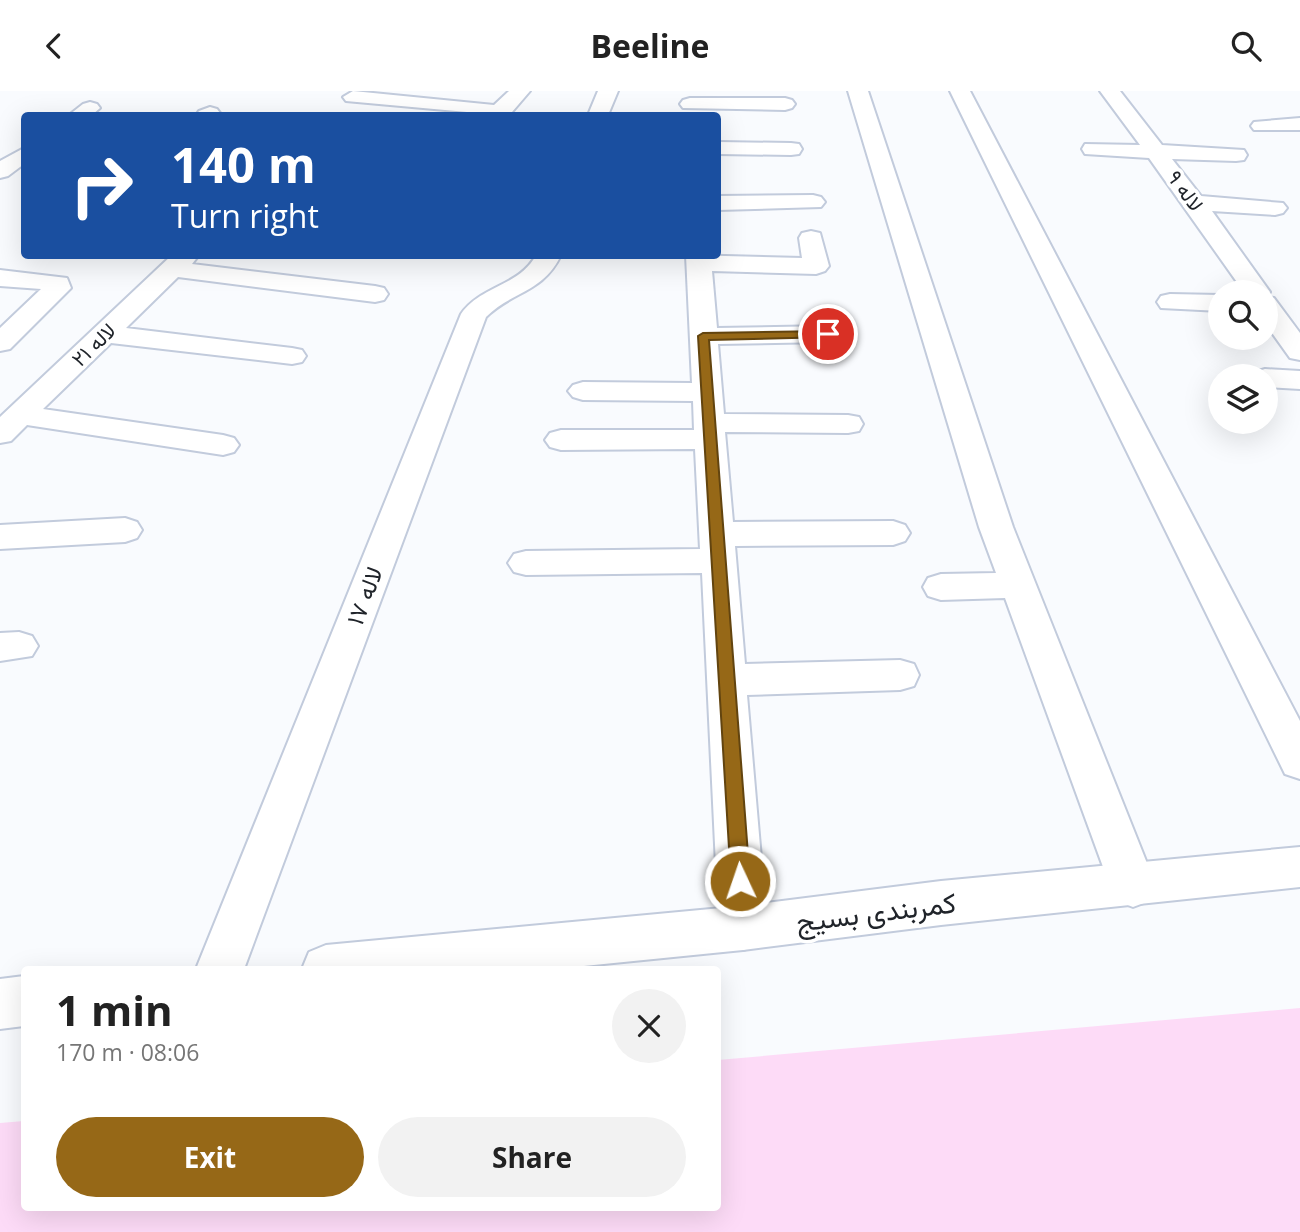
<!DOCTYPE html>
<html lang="en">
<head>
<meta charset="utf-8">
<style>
  body { margin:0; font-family:"Open Sans",Vazirmatn,sans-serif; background:#f2f2f2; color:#222; height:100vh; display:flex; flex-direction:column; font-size:26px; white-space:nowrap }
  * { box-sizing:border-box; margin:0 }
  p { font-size:23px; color:#767676 }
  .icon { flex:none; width:38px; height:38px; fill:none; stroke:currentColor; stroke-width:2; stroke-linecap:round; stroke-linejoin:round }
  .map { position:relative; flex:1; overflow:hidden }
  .panel { position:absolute; left:21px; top:875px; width:700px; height:245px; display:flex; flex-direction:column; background:#fff; border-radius:7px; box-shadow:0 7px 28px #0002 }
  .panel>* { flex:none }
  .top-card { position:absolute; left:21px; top:21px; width:700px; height:147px; border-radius:7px; box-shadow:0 7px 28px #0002; background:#1a4fa0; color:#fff; overflow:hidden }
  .tools { position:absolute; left:1208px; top:189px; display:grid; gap:14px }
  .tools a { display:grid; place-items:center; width:70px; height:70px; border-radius:50%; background:#fff; box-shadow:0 7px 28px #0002; font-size:35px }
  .pin { position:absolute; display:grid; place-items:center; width:60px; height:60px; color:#fff; margin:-30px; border:4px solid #fff; border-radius:50%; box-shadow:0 2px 7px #0007 }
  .me { position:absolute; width:77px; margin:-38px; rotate:357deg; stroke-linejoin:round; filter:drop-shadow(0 0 5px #0008) }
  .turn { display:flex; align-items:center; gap:24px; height:147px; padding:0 35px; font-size:32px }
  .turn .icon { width:91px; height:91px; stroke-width:2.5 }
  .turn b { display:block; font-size:49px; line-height:60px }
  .round { display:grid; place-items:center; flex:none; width:74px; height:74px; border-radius:37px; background:#f2f2f2 }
  .head { display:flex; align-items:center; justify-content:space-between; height:119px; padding:0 35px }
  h1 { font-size:42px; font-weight:700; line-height:52px }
  .button { display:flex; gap:14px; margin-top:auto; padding:14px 35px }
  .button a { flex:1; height:80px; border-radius:42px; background:#966817; color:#fff; font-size:28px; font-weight:700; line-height:80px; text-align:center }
  .button a+a { background:#f2f2f2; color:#222 }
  header { display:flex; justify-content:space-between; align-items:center; height:91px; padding:0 35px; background:#fff; font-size:32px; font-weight:700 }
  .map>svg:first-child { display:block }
  .green { fill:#fddbf7 }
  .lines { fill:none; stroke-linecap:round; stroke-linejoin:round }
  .minor-casing { stroke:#c2cbdc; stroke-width:4 }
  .tertiary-casing { stroke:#c2cbdc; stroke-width:4 }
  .minor { fill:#fff; fill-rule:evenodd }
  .tertiary { fill:#fff; fill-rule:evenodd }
  .route { fill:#966817; stroke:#62440f; stroke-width:2 }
  .labels { text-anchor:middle; stroke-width:7; stroke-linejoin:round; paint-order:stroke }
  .far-street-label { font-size:21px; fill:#20242a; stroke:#fff }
  .street-label { font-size:24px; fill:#20242a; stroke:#fff }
  .near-street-label { font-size:28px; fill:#20242a; stroke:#fff }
</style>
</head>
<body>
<header><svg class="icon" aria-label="back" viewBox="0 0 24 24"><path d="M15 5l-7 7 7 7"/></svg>Beeline<svg class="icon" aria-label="search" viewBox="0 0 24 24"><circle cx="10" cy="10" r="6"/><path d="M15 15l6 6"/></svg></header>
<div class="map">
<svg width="1300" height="1141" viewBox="0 0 1300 1141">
  <rect width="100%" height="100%" fill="#f9fbfe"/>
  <path class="green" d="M1300,917V1141H0V1032L24,1030V1116H718V969Z"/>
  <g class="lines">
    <defs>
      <path id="minor" d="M353,0L494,14L509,0H530L512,21L500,24L346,10L343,6Z
        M598,0H618L608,24H588Z
        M848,0H868L1013,436L1156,795L1149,810L1133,816L1117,810L1110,795L1005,507L941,509L928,505L923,496L928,487L941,483L996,482L979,436Z
        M950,0H970L1300,630V688L1285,683Z
        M1100,0H1120L1162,54L1244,59L1247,64L1244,69L1236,70L1172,68L1201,105L1283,112L1287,117L1283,122L1275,124L1212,120L1270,201L1267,206L1274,207L1300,242V269L1290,267L1265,232V201H1244L1149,67L1085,63L1082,58L1085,53L1140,54Z
        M690,7H785L792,9L795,13L792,17L785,19L683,17L680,13L683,9Z
        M90,11L97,13L100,17L92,24H69L83,13Z
        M210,16L217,18L220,22L218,24H196L199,20Z
        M1300,27V39H1254L1251,35L1254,31Z
        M718,51L791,52L799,53L802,58L799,63L791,64L718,63Z
        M24,57V73L8,85L0,87V70Z
        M813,104L821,106L825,111L821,116L718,119V105Z
        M811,140L820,142L829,175L825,180L816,183L712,180L717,237L828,235L838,237L842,243L838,249L828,251L718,253L724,323L848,324L859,326L863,333L859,340L848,342L725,341L733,431L893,430L905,434L910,442L905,450L893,454L735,455L745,573L900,569L914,573L919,584L914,595L900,599L747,604L767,837L760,853L743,859L726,853L719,837L702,482L526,484L514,481L508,472L514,463L526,460L700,458L695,358L561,359L550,356L545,349L550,342L561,339H694L693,310L583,309L573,306L568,300L573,294L583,291L692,292L686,164L802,167L799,147L802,142Z
        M172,164H199L192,173L375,195L384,197L388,203L384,209L375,211L178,186L126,237L292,257L302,259L306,265L302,271L292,273L111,252L43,318L223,344L234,347L239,354L234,361L223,364L27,334L11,350L0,352V326Z
        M536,164H561C543,202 512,200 486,226L244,878H196L461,223C480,195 520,195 536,164Z
        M0,179L67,187L71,197L10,258L0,260V237L41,198L0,195Z
        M1170,203L1220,204V220L1161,217L1157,211L1161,205Z
        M1265,278L1300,280V298L1265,296V285H1252L1255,281Z
        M125,427L137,431L142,439L137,447L125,451L0,458V434Z
        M19,541L32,545L38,555L32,565L0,570V542Z"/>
      <path id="tertiary" d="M1300,756V796L941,834L743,859L554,878H302L309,861L326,854L743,815L941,790Z
        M24,885V935L0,938V888Z"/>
    </defs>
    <use href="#minor" class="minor-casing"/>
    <use href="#tertiary" class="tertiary-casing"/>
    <use href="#minor" class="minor"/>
    <use href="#tertiary" class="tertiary"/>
  </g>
  <path class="route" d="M828,240L834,243L832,246L709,249L750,790L747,796L740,799L733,796L731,790L698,245L703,242Z"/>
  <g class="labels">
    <g class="far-street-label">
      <text transform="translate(1185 100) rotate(54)" y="7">لاله ۹</text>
      <text transform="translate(94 254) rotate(-44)" y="7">لاله ۲۱</text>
    </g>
    <g class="street-label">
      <text transform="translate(365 505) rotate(-69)" y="8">لاله ۱۷</text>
    </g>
    <g class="near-street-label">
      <text transform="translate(876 821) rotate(-7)" y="10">کمربندی بسیج</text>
    </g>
  </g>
</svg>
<div class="tools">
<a><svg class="icon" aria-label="search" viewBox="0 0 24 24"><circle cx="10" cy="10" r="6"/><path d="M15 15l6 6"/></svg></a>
<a><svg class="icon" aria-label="layers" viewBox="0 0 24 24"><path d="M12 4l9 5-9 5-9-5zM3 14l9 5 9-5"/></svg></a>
</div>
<div class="pin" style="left:828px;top:243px;background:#d93025"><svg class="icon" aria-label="arrive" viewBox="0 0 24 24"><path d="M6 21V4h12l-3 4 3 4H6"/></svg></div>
<svg class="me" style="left:740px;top:790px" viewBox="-20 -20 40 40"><circle r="17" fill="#966817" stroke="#fff" stroke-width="3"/><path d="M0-11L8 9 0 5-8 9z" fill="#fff"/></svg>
<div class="top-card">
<div class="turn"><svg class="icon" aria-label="right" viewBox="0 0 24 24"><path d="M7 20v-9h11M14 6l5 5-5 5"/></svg><div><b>140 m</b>Turn right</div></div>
</div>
<section class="panel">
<div class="head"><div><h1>1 min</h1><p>170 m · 08:06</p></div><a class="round"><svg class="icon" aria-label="close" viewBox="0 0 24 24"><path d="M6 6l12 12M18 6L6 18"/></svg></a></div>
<div class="button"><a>Exit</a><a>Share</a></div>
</section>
</div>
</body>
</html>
